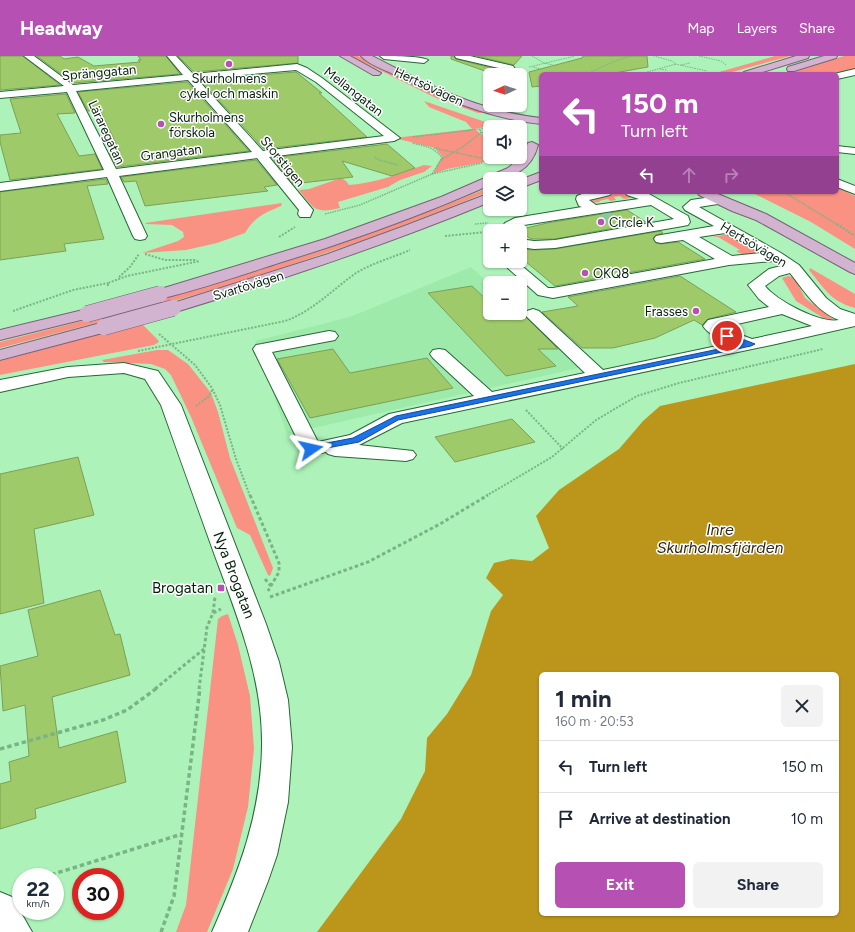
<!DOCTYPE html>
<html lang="en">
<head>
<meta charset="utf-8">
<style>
  body { margin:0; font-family:Figtree,sans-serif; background:#f2f2f3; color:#1f2937; height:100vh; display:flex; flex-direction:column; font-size:15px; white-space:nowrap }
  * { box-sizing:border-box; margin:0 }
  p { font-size:13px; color:#747a83 }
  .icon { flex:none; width:22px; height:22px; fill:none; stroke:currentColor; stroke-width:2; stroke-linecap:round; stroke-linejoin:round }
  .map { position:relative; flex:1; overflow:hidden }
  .sheet { position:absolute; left:539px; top:616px; width:300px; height:244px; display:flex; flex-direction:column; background:#fff; border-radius:6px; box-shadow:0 1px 3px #0004 }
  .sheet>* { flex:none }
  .hud { position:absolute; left:539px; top:16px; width:300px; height:122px; border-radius:6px; box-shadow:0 1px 3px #0004; background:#b750b3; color:#fff; overflow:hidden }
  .needle { width:26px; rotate:267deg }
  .fabs { position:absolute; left:483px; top:12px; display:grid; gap:8px }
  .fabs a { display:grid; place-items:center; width:44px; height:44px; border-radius:6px; background:#fff; box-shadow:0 1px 3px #0004; font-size:20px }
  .speed { position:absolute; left:12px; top:812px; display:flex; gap:8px; font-size:20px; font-weight:700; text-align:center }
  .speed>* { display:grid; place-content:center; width:52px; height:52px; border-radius:50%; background:#fff; box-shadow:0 1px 3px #0004; line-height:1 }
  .speed small { font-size:10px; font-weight:400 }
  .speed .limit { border:6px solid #d22; background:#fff; color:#111 }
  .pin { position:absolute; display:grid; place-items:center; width:34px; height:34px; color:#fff; margin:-17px; border:2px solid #fff; border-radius:50%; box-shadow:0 1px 4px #0007 }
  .me { position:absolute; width:44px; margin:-22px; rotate:79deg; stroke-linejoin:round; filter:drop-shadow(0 0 3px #0008) }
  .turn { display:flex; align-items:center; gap:14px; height:84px; padding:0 16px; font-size:18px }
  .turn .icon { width:52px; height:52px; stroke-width:2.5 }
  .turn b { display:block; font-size:28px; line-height:34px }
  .lanes { display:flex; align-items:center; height:38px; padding:0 16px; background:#0003; justify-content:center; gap:20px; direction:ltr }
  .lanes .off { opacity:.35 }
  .round { display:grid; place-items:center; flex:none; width:42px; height:42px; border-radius:6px; background:#f2f2f3 }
  .summary { display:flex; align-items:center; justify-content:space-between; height:68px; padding:0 16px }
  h1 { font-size:24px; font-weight:700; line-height:30px }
  .button { display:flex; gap:8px; margin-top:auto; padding:8px 16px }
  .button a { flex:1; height:46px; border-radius:6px; background:#b750b3; color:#fff; font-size:16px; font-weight:700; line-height:46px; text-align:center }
  .button a+a { background:#f2f2f3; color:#1f2937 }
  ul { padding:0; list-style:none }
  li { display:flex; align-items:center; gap:12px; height:52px; padding:0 16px; border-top:1px solid #e0e1e3 }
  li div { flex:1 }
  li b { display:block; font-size:15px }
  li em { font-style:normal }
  header { display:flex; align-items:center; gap:24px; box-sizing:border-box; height:56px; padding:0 20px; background:#b750b3; color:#fff }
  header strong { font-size:19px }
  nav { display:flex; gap:22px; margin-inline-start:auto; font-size:14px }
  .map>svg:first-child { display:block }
  .built { fill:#9deaab }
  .green { fill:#f99283 }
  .water { fill:#bc961b; fill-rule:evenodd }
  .building { fill:#9eca6a; stroke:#7d9f57 }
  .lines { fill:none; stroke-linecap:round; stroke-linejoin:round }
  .minor-tunnel-far1 { stroke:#8bc996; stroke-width:12; stroke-dasharray:12 6; stroke-linecap:butt }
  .minor-tunnel { stroke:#8bc996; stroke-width:16; stroke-dasharray:16 8; stroke-linecap:butt }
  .minor-casing { stroke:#246836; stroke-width:2 }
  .major-casing { stroke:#776077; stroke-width:2 }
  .path-far4 { stroke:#7ab485; stroke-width:1; stroke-dasharray:1.5 1; stroke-linecap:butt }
  .path-far3 { stroke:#7ab485; stroke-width:1.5; stroke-dasharray:1.5 1; stroke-linecap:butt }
  .path-far2 { stroke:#7ab485; stroke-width:2; stroke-dasharray:2 1.5; stroke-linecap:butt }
  .path-far1 { stroke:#7ab485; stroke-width:3; stroke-dasharray:3.5 2.5; stroke-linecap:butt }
  .path { stroke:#7ab485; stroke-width:3.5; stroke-dasharray:4.5 3; stroke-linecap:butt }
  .minor { fill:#fff; fill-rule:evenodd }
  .major { fill:#d3b4d0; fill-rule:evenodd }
  .major-bridge-casing { stroke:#776077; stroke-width:17; stroke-linecap:butt }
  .major-bridge { stroke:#d3b4d0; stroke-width:16 }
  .route { fill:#1a73e8; stroke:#114b97 }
  .poi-dot { fill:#b750b3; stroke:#fff; stroke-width:1.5 }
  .labels { text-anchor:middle; stroke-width:3; stroke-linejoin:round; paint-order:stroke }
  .far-street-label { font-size:13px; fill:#05210c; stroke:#fff }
  .far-poi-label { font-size:13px; fill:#05210c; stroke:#fff; text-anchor:start }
  .street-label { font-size:15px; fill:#05210c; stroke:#fff }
  .poi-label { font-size:15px; fill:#05210c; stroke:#fff; text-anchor:end }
  .water-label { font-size:16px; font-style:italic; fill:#302816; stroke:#fff }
</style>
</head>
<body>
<header>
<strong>Headway</strong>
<nav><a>Map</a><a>Layers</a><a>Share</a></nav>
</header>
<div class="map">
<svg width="855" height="876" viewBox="0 0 855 876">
  <rect width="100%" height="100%" fill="#adf3b9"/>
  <path class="built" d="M471,211L490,228V257H520V254L583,311L287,378L255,285L350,261Z"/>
  <path class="green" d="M351,0H358L438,40L484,57H478L436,42Z
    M775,0H790L725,18H712Z
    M844,0H855V13L828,18H788Z
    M424,45L494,69L475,73L482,79L484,76L490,73V101L514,102L509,107L490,105L447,113L433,118L442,100L435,92L394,82L472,73L466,66L429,51Z
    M424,109L432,110L424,116L400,124L388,131L338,146L340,152C315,158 314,153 299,134L309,133L341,122L346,125L349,129C375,127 399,118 424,109Z
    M490,131V135C375,183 259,221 139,255L134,251C255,217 375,180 490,131Z
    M837,131L855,140V193L811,166L751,136H837Z
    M610,138H629L637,141L624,143L620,140L614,141L616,144L610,145L608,143L599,145L600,146L590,147L588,143Z
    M282,147L281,150C265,157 254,161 245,177L217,187L186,194L142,197L178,185L184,181L183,176L172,169L146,168L145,167Z
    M729,178L761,195C754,201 743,200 736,195L740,194L718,181H712Z
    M810,212L855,238V252C830,245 825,233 809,214Z
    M788,220L794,221L805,242L833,263H825L796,245L782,222Z
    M125,254L130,258L0,292V286Z
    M141,267L158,284L159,286L154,289L0,319V305Z
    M157,294H168L188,308L211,337L218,356L230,402L273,512L270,520L268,519L250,479L237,472L191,361L171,319L165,313L151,308L104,306L102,304Z
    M228,558L238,589L250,640L254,693L248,751L233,813L207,876H176L186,849L218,563L222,560Z"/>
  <path class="water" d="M855,308V876H317L401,763L425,715L427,682L447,658L471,619L491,555L503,539L486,522L494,507L511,503L532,505L549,492L536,460L559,434L619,393L643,365L660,350ZM541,618H837V858H541Z"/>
  <path class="building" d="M0,0H23L60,29L0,34Z
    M37,0H60L64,3L78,1L94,10L140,6L138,4H141L138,0H166L180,18L73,27Z
    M178,0H298V7L194,16Z
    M451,0H454L456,3L508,16L505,19H496L451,3Z
    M477,0H522L514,9Z
    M583,0H647L648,11L609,18H541V30L532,31L529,16L582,2Z
    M296,16L322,37H319L367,81L264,93L200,24Z
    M187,26L249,95L117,111L109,97L120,96L100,54L88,55L78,36Z
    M66,38L75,57L57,58L79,100L95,98L102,113L10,124L0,86V79L21,77L10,43Z
    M387,88L415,112L392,120L342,105L353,121L293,128L272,102Z
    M256,104L277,129L264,131L268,135L145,150L136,125L124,126L121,121Z
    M106,123L108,128L87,130L104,183L64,188L66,195L0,204V136Z
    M627,154L646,166L555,183H531L518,174L547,167Z
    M661,175L663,177L656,179L653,182L656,187L661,188L678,186L705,203L555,230L520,201V193L534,194L555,193Z
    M680,220L736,256L708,263L702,269L694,264L655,282L613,292H582L542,256L578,250L568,241Z
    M472,230L490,247V257H501L506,262L524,259L558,293H538L556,310L506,320L428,237Z
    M333,293L350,317L427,302L453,332L310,362L277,303Z
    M512,363L535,386L455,406L435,381Z
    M78,401L94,459L34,473L44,547L0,558V418Z
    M100,534L115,579L120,578L130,619L52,641L59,692L117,675L126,726L35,753L36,762L0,773V728L11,725L9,706L29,700L25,649L3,655L0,610L38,600L28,554Z"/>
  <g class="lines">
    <path class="minor-tunnel-far1" d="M602,158L619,169"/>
    <path class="minor-tunnel" d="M617,168L622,171"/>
    <defs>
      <path id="minor" d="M24,0H34L73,29L183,19L167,0H176L193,18L297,8L307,12L322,22L400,82L394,85L269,101L313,154L310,161H300L298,158L299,154L257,102L119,120L147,180L145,183L140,184L135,183L133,180L107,121L0,135V127L104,114L67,36L0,42V36L64,30ZM296,14L316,26L384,80L263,95L197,23ZM188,24L252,96L116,113L76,35Z
        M380,0C391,0 421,0 428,4L424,7L384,3Z
        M455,0H470L513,10L516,14L512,17L507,14L456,2Z
        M855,13V19L837,23V18H834Z
        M837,90L855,92V98L837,96Z
        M837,123L855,130V138L837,131Z
        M587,136H612L610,139L589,144L596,149L639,143L627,139L625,136H644L649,138L688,160L690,166L688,169L683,170L555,192L534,193L520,191V183L534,185L555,184L674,163L651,149L524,169L513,175H499L505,167L515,162L582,151L579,150L576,143L577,140Z
        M719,140L724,141L725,144L724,147L699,151L781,197L799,209L826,242L840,253L855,258V270L776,288L402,367L359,389L413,395L416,399L413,403L406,405L335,400L328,398L326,396L311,399L304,397L253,293L256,289L262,288L329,275L335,276L338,280L335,284L272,296L318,386L350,379L389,358L474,340L433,302L430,298L433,294L439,293L445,294L492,336L585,317L527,261L525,258L527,255L533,253L539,255L603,314L731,287C721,284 709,279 703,270L708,264L769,251L759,243L748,229L769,213L781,210L773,205L729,209L553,242L538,239L500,205H516L548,232H553L715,203L683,184L661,187L656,186L654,183L656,180L661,179L714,170L685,154L683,151L691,144ZM725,177L761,197L732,200L699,181ZM790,217C805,236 816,255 839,264C821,268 777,245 765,230L779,220ZM782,258L812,270L752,283L733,276L724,271Z
        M124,307L158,315L181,349L266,568L279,606L288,644L292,691L288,746L277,799L268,825L248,876H212C239,815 261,758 262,690C263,623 238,562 215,500C197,450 179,400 161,349L145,323L124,317L68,321L0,336V324L68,311Z
        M0,836L12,841L32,876H0Z"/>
      <path id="major" d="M340,0H350L381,17L379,19H373Z
        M361,0H372C428,28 477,55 541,62V68C487,62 441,42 393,18C383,13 368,8 361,0Z
        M796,0H809L808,2L756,18H742L744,16Z
        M824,0H837L836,2L794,15H788L787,13L788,11Z
        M532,86L538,89C532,113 513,123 490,123V129C423,159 353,184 282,206C242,219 201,233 160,243L154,241L152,238L154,235L325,183L441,141L508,112L522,100L528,87Z
        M541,116V124L520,132V124Z
        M697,136H713L766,158L855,207V218L850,216L756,164L732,155L699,139Z
        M490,137V146C388,188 284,223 179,255L173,257L167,255L165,252L167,249L328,198L407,169Z
        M87,253L93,255L95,258L93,261L0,284V274Z
        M104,266L110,267L112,271L110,275L0,304V294Z"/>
    </defs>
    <use href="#minor" class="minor-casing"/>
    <use href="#major" class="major-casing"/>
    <path class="path-far4" d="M532,0L544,7L553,9
      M582,0L587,1
      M699,0L721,5L726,9
      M675,8L707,15
      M681,9L690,7
      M529,11L575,0
      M533,11L540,13
      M660,13L667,14
      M561,16L590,18
      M590,18L591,16L615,5L631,0
      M640,18L676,8L672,5L654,0
      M538,26H541
      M479,73L480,75
      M464,75L487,72"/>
    <path class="path-far3" d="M480,74L489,87L490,105
      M413,81L472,74
      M434,92L490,104
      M375,101L379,104L398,109
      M441,104L464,90L482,76
      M432,118L482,107
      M784,136L838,169
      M325,158L360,149L432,118L442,102C435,91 424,90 412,87
      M475,168L488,167"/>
    <path class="path-far2" d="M837,168L855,180
      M445,180L486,176
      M279,181L295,171
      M145,198L165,204H197
      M119,221L130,211L139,198
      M108,230V227L127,220L200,205
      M13,255L73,234L108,227
      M159,278L195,309L212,332L220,349L236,403L250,440
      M138,295L285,265C313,255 332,234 356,217C370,208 394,201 410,194
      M196,350L208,341L213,333
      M526,354L563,393
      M486,440L552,401L596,364L637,340L679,327L823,293"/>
    <path class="path-far1" d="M250,439L279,507V516L268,535
      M265,523L271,530
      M270,541L368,506L440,468L488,439
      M213,557L215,541
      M155,633L204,593
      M199,633L207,571L213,557L221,553"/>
    <path class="path" d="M0,693L103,664L127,654L157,632
      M44,821L182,778
      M161,876L174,840L200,632"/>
    <use href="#minor" class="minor"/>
    <use href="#major" class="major"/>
    <defs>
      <path id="major-bridge" d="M87,258L160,238
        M104,271L173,252"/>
    </defs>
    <use href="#major-bridge" class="major-bridge-casing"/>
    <use href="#major-bridge" class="major-bridge"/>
  </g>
  <path class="route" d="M724,278H729L755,288L751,290L398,364L359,386L311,395L307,393L311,390L353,382L396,360L743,288L724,281Z"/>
  <g class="poi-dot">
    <circle cx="229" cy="8" r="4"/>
    <circle cx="161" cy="68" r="4"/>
    <circle cx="601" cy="166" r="4"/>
    <circle cx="585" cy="217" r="4"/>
    <circle cx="696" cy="255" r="4"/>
    <rect x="217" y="528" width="8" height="8" rx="2"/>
  </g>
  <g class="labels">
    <g class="far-street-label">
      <text transform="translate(99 16) rotate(-5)" y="5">Spränggatan</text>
      <text transform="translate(429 30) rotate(25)" y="5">Hertsövägen</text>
      <text transform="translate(354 35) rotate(38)" y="5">Mellangatan</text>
      <text transform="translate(107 76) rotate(65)" y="5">Läraregatan</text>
      <text transform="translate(171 96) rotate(-7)" y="5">Grangatan</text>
      <text transform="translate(283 105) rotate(50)" y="5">Storstigen</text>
      <text transform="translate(754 188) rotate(31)" y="5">Hertsövägen</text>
      <text transform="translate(248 229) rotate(-17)" y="5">Svartövägen</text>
    </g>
    <g class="far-poi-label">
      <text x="229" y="27" text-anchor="middle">Skurholmens<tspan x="229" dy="15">cykel och maskin</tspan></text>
      <text x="169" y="66">Skurholmens<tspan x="169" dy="15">förskola</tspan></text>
      <text x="609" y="171">Circle K</text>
      <text x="593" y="222">OKQ8</text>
      <text x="688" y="260" text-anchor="end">Frasses</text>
    </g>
    <g class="street-label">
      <text transform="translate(234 519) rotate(69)" y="5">Nya Brogatan</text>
    </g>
    <g class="poi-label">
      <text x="213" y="537">Brogatan</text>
    </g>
    <g class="water-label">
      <text x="720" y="479">Inre<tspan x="720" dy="18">Skurholmsfjärden</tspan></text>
    </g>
  </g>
</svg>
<div class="fabs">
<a><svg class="needle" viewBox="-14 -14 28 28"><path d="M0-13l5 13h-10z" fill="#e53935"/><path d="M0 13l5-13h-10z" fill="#747a83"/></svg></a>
<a><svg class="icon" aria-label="sound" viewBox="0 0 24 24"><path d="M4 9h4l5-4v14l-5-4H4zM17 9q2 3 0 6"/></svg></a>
<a><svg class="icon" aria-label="layers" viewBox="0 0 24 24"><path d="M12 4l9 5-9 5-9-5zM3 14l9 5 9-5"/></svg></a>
<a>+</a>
<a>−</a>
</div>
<div class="speed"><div>22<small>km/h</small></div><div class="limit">30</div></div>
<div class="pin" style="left:727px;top:280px;background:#d93025"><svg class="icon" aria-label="arrive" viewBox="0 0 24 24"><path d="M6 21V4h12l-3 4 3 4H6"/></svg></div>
<svg class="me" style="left:311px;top:393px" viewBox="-20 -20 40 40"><path d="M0-17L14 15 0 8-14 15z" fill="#1a73e8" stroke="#fff" stroke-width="4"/></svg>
<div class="hud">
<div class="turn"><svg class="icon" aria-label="left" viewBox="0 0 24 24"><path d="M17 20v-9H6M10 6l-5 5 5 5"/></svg><div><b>150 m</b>Turn left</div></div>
<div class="lanes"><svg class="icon" aria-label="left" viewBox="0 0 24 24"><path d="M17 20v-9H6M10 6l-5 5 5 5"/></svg><svg class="icon off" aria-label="ahead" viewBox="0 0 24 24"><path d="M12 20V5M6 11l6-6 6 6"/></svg><svg class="icon off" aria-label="right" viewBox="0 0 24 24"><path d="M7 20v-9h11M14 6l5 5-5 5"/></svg></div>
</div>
<section class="sheet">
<div class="summary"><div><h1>1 min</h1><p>160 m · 20:53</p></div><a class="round"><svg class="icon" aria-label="close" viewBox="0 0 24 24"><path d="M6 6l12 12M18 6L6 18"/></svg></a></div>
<ul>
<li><svg class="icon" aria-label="left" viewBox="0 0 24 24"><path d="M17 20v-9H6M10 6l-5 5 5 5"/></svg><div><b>Turn left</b></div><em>150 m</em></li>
<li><svg class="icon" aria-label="arrive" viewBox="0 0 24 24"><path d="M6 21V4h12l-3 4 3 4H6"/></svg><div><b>Arrive at destination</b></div><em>10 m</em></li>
</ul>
<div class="button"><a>Exit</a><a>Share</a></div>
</section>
</div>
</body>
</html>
